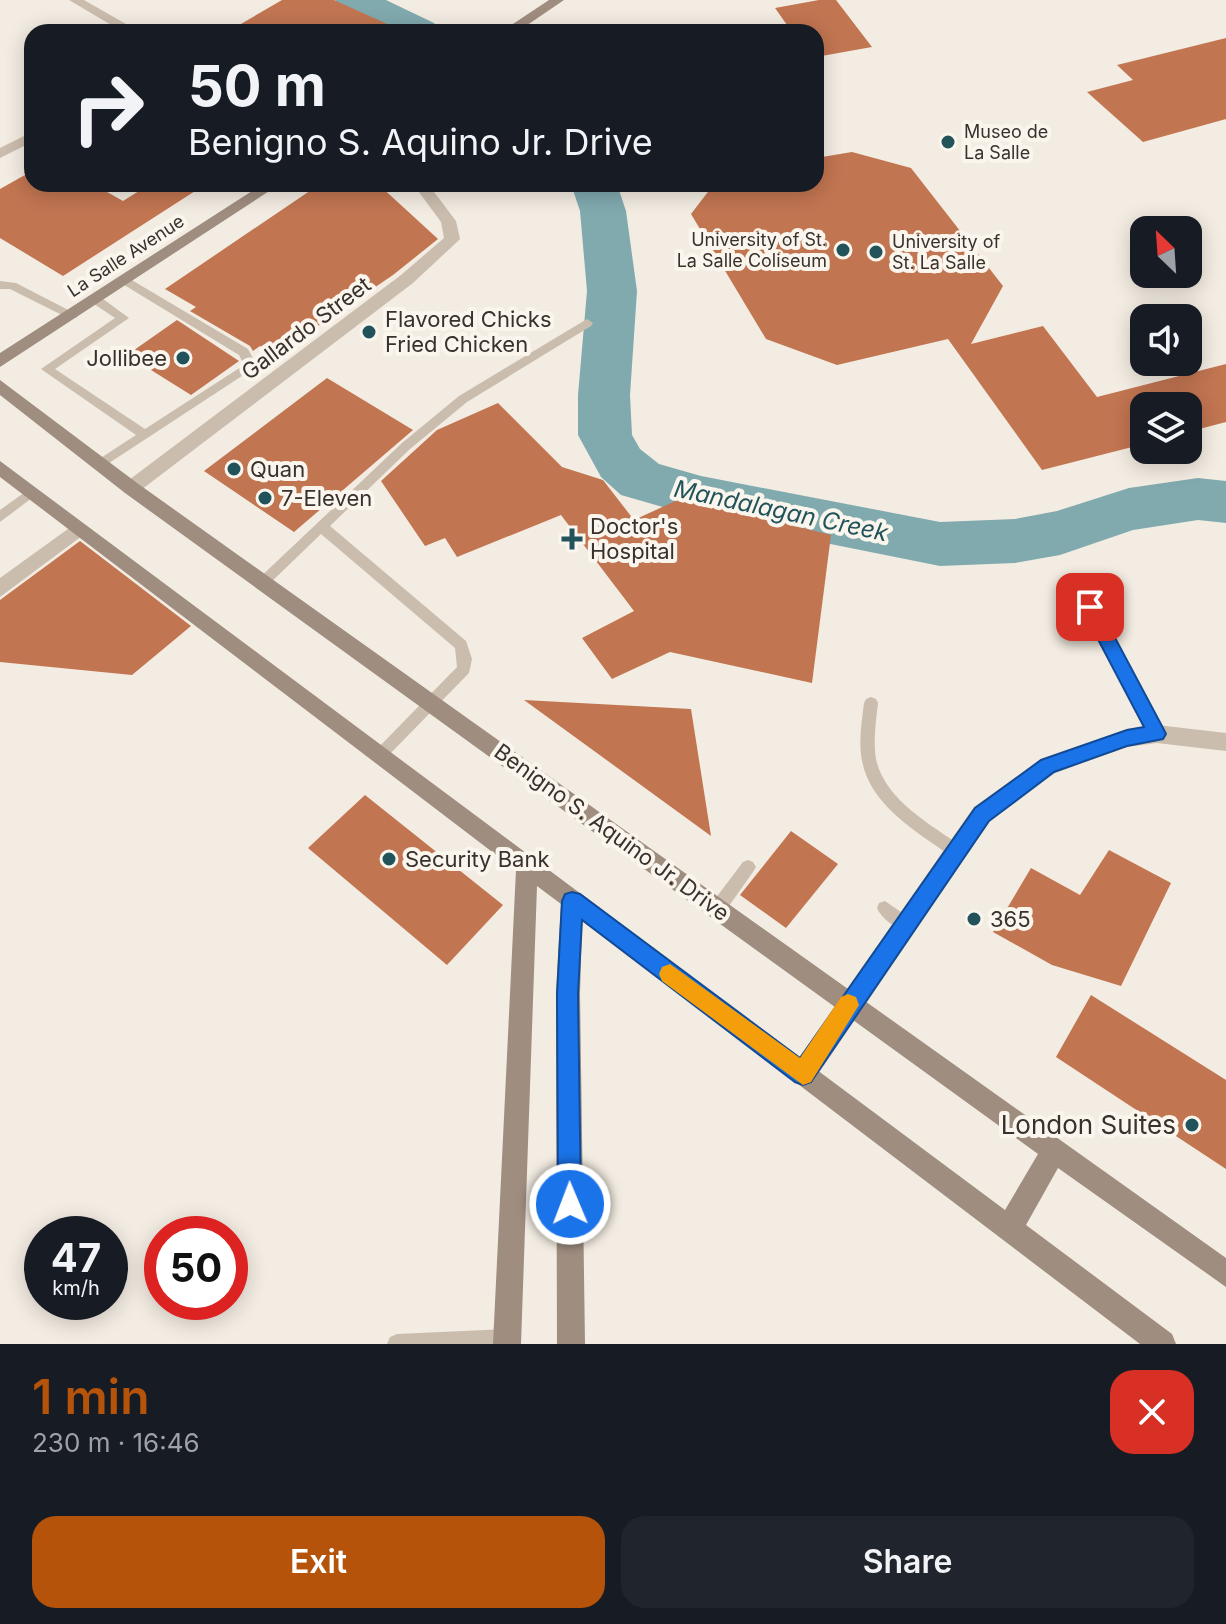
<!DOCTYPE html>
<html lang="en">
<head>
<meta charset="utf-8">
<style>
  body { margin:0; font-family:Inter,sans-serif; background:#20242c; color:#f1f3f6; height:100vh; display:flex; flex-direction:column; font-size:30px; white-space:nowrap }
  * { box-sizing:border-box; margin:0 }
  p { font-size:26px; color:#9ea1a6 }
  .icon { flex:none; width:44px; height:44px; fill:none; stroke:currentColor; stroke-width:2; stroke-linecap:round; stroke-linejoin:round }
  .map { position:relative; height:1344px; overflow:hidden }
  .sheet { display:flex; flex-direction:column; background:#171b24; flex:1 }
  .sheet>* { flex:none }
  .guide { position:absolute; left:24px; top:24px; width:800px; height:168px; border-radius:24px; box-shadow:0 4px 20px #0003; background:#171b24; color:#f1f3f6; overflow:hidden }
  .needle { width:52px; rotate:335deg }
  .tools { position:absolute; left:1130px; top:216px; display:grid; gap:16px }
  .tools a { display:grid; place-items:center; width:72px; height:72px; border-radius:16px; background:#171b24; box-shadow:0 4px 20px #0003; font-size:40px }
  .speed { position:absolute; left:24px; top:1216px; display:flex; gap:16px; font-size:40px; font-weight:700; text-align:center }
  .speed>* { display:grid; place-content:center; width:104px; height:104px; border-radius:50%; background:#171b24; box-shadow:0 4px 20px #0003; line-height:1 }
  .speed small { font-size:20px; font-weight:400 }
  .speed .limit { border:12px solid #d22; background:#fff; color:#111 }
  .pin { position:absolute; display:grid; place-items:center; width:68px; height:68px; color:#fff; margin:-34px; border-radius:16px; box-shadow:0 4px 12px #0006 }
  .me { position:absolute; width:88px; margin:-44px; rotate:359deg; stroke-linejoin:round; filter:drop-shadow(0 0 6px #0008) }
  .turn { display:flex; align-items:center; gap:28px; height:168px; padding:0 32px; font-size:36px }
  .turn .icon { width:104px; height:104px; stroke-width:2.5 }
  .turn b { display:block; font-size:56px; line-height:68px }
  .round { display:grid; place-items:center; flex:none; width:84px; height:84px; border-radius:24px; background:#20242c }
  .summary { display:flex; align-items:center; justify-content:space-between; height:136px; padding:0 32px }
  h1 { font-size:48px; font-weight:600; line-height:60px; color:#b45309 }
  .cta { display:flex; gap:16px; margin-top:auto; padding:16px 32px }
  .cta a { flex:1; height:92px; border-radius:24px; background:#b45309; color:#fff; font-size:32px; font-weight:600; line-height:92px; text-align:center }
  .cta a+a { background:#20242c; color:#f1f3f6 }
  .map>svg:first-child { display:block }
  .lines { fill:none; stroke-linecap:round; stroke-linejoin:round }
  .river { fill:#81aaaf; fill-rule:evenodd }
  .building { fill:#c27551 }
  .lane { fill:#cbbdad; fill-rule:evenodd }
  .street { fill:#cbbdad; fill-rule:evenodd }
  .secondary { fill:#9f8d7f; fill-rule:evenodd }
  .route { fill:#1a73e8; stroke:#114b97; stroke-width:2 }
  .slow { fill:#f59e0b }
  .poi-dot { fill:#22535b; stroke:#faf6ee; stroke-width:3 }
  .labels { text-anchor:middle; stroke-width:8; stroke-linejoin:round; paint-order:stroke }
  .far-poi-label { font-size:18px; fill:#3a312c; stroke:#faf6ee; text-anchor:start }
  .far-street-label { font-size:18px; fill:#3a312c; stroke:#faf6ee }
  .poi-label { font-size:22px; fill:#3a312c; stroke:#faf6ee; text-anchor:start }
  .street-label { font-size:22px; fill:#3a312c; stroke:#faf6ee }
  .water-label { font-size:24px; font-style:italic; fill:#22535b; stroke:#faf6ee }
  .near-poi-label { font-size:26px; fill:#3a312c; stroke:#faf6ee; text-anchor:end }
</style>
</head>
<body>
<div class="map">
<svg width="1226" height="1344" viewBox="0 0 1226 1344">
  <rect width="100%" height="100%" fill="#f3ece2"/>
  <g class="lines">
    <path class="river" d="M335,0H386L434,23L440,32H388L341,8Z
      M571,184H617L626,211L637,291L630,395L632,435L640,449L659,464L701,476L940,522L1015,519L1057,511L1129,488L1198,478L1226,481V523L1198,520L1133,530L1060,555L1015,563L940,566L701,518L621,495L601,477L578,435V395L587,291L580,211Z"/>
  </g>
  <path class="building" d="M282,0H334L405,32H227Z
    M819,0H836L872,47L816,57V32H792L775,8Z
    M1226,38V119L1143,142L1087,92L1133,80L1117,65Z
    M852,152L911,168L1003,286L971,344L1043,326L1097,397L1226,364V422L1188,432V406H1144V444L1042,470L948,339L837,365L766,339L691,214L714,184H816V158Z
    M32,171V184H93L123,201L150,184H206L63,276L0,238V189Z
    M320,184H378L438,239L393,275L318,326L305,322L268,350L260,346L253,351L250,346L190,311L196,307L165,289Z
    M177,320L239,361L191,395L127,355Z
    M327,378L413,430L294,532L204,471Z
    M498,403L562,467L603,480L634,520L682,498L831,535L812,683L670,652L612,679L582,638L634,611L561,515L457,557L445,538L425,546L381,481L437,430Z
    M80,541L191,626L132,675L0,662V600Z
    M524,700L691,709L711,836Z
    M365,795L503,905L447,965L308,848Z
    M791,831L838,864L786,928L740,895Z
    M1109,850L1171,883L1121,986L1052,965L993,932L1031,868L1080,895Z
    M1091,995L1226,1080V1169L1056,1057Z"/>
  <g class="lines">
    <path class="lane" d="M125,276L248,349L257,366L100,469L96,467L94,464L96,461L136,435L41,369L115,318L91,302V296H99L129,318L55,369L145,429L244,365L239,355L121,283V277Z
      M0,281L16,283L78,315L76,318H68L10,289H0Z
      M587,319L593,323L591,326L467,402L410,449L330,526L466,641L472,659L469,673L384,760L379,762L374,760L372,756L374,752L457,667L455,648L321,534L267,586L262,587L255,582L402,443L459,396Z
      M32,487L38,492L36,495L0,522V510Z
      M1090,602L1095,603L1162,730L1164,734L1162,738L1157,740L1152,738L1083,607Z
      M871,697L876,699L878,703C876,721 873,741 876,759C885,800 930,824 961,846L964,851L961,856L956,858L951,856C914,830 866,803 861,754C859,737 862,720 864,703L866,699Z
      M748,860L753,862L756,867L753,872L724,913L718,915L712,913L710,908L712,903L743,862Z
      M885,901L911,919L913,924L911,929L905,931C895,928 881,918 877,908L879,903Z
      M507,1329L514,1331L516,1338L514,1344H387L390,1337L397,1334Z"/>
    <path class="street" d="M69,0H84L140,32H123Z
      M32,132V142L0,158V148Z
      M413,184H428L456,221L460,239L457,242L413,283L137,493H125L122,488L125,483L401,275L444,238L441,222Z
      M79,521L88,528L86,533L0,597V578Z
      M1157,725L1226,733V751L1157,743L1127,747L1055,773L990,821L812,1083L803,1086L794,1083L791,1074L794,1065L974,807L1041,760L1127,729Z"/>
    <path class="secondary" d="M549,0H564L517,32H501Z
      M263,184H280L0,367V353Z
      M0,380L137,483L1226,1258V1287L1058,1168L1026,1225L1172,1334L1176,1344H1140L582,920L580,994L585,1344H557L556,994L561,904L537,886L521,1344H493L516,870L0,477V461L1005,1210L1038,1154L125,493L0,395Z"/>
  </g>
  <path class="route" d="M1090,600L1096,602L1163,728L1166,734L1163,739L1127,746L1054,772L989,821L811,1082L803,1085L795,1082L582,920L578,994L581,1204L578,1212L570,1215L562,1212L558,1204L557,994L562,901L565,894L572,892L580,894L800,1058L975,808L1041,760L1127,730L1144,727L1081,607Z"/>
  <path class="slow" d="M670,964L800,1058L841,997L848,994L856,997L859,1005L811,1082L803,1085L662,981L659,974L662,967Z"/>
  <g class="poi-dot">
    <circle cx="948" cy="142" r="8"/>
    <circle cx="843" cy="250" r="8"/>
    <circle cx="876" cy="252" r="8"/>
    <circle cx="369" cy="332" r="8"/>
    <circle cx="183" cy="358" r="8"/>
    <circle cx="234" cy="469" r="8"/>
    <circle cx="265" cy="498" r="8"/>
    <path d="M568 527h8v8h8v8h-8v8h-8v-8h-8v-8h8z"/>
    <circle cx="389" cy="859" r="8"/>
    <circle cx="974" cy="919" r="8"/>
    <circle cx="1192" cy="1125" r="8"/>
  </g>
  <g class="labels">
    <g class="far-poi-label">
      <text x="964" y="138">Museo de<tspan x="964" dy="21">La Salle</tspan></text>
      <text x="827" y="246" text-anchor="end">University of St.<tspan x="827" dy="21">La Salle Coliseum</tspan></text>
      <text x="892" y="248">University of<tspan x="892" dy="21">St. La Salle</tspan></text>
    </g>
    <g class="far-street-label">
      <text transform="translate(126 256) rotate(-33)" y="6">La Salle Avenue</text>
    </g>
    <g class="poi-label">
      <text x="385" y="327">Flavored Chicks<tspan x="385" dy="25">Fried Chicken</tspan></text>
      <text x="167" y="366" text-anchor="end">Jollibee</text>
      <text x="250" y="477">Quan</text>
      <text x="281" y="506">7-Eleven</text>
      <text x="590" y="534">Doctor's<tspan x="590" dy="25">Hospital</tspan></text>
      <text x="405" y="867">Security Bank</text>
      <text x="990" y="927">365</text>
    </g>
    <g class="street-label">
      <text transform="translate(306 328) rotate(-37)" y="8">Gallardo Street</text>
      <text transform="translate(612 832) rotate(36)" y="8">Benigno S. Aquino Jr. Drive</text>
    </g>
    <g class="water-label">
      <text transform="translate(781 511) rotate(12)" y="8">Mandalagan Creek</text>
    </g>
    <g class="near-poi-label">
      <text x="1176" y="1134">London Suites</text>
    </g>
  </g>
</svg>
<div class="tools">
<a><svg class="needle" viewBox="-14 -14 28 28"><path d="M0-13l5 13h-10z" fill="#e53935"/><path d="M0 13l5-13h-10z" fill="#9ea1a6"/></svg></a>
<a><svg class="icon" aria-label="sound" viewBox="0 0 24 24"><path d="M4 9h4l5-4v14l-5-4H4zM17 9q2 3 0 6"/></svg></a>
<a><svg class="icon" aria-label="layers" viewBox="0 0 24 24"><path d="M12 4l9 5-9 5-9-5zM3 14l9 5 9-5"/></svg></a>
</div>
<div class="speed"><div>47<small>km/h</small></div><div class="limit">50</div></div>
<div class="pin" style="left:1090px;top:607px;background:#d93025"><svg class="icon" aria-label="arrive" viewBox="0 0 24 24"><path d="M6 21V4h12l-3 4 3 4H6"/></svg></div>
<svg class="me" style="left:570px;top:1204px" viewBox="-20 -20 40 40"><circle r="17" fill="#1a73e8" stroke="#fff" stroke-width="3"/><path d="M0-11L8 9 0 5-8 9z" fill="#fff"/></svg>
<div class="guide">
<div class="turn"><svg class="icon" aria-label="right" viewBox="0 0 24 24"><path d="M7 20v-9h11M14 6l5 5-5 5"/></svg><div><b>50 m</b>Benigno S. Aquino Jr. Drive</div></div>
</div>
</div>
<section class="sheet">
<div class="summary"><div><h1>1 min</h1><p>230 m · 16:46</p></div><a class="round" style="background:#d93025;color:#fff"><svg class="icon" aria-label="close" viewBox="0 0 24 24"><path d="M6 6l12 12M18 6L6 18"/></svg></a></div>
<div class="cta"><a>Exit</a><a>Share</a></div>
</section>
</body>
</html>
